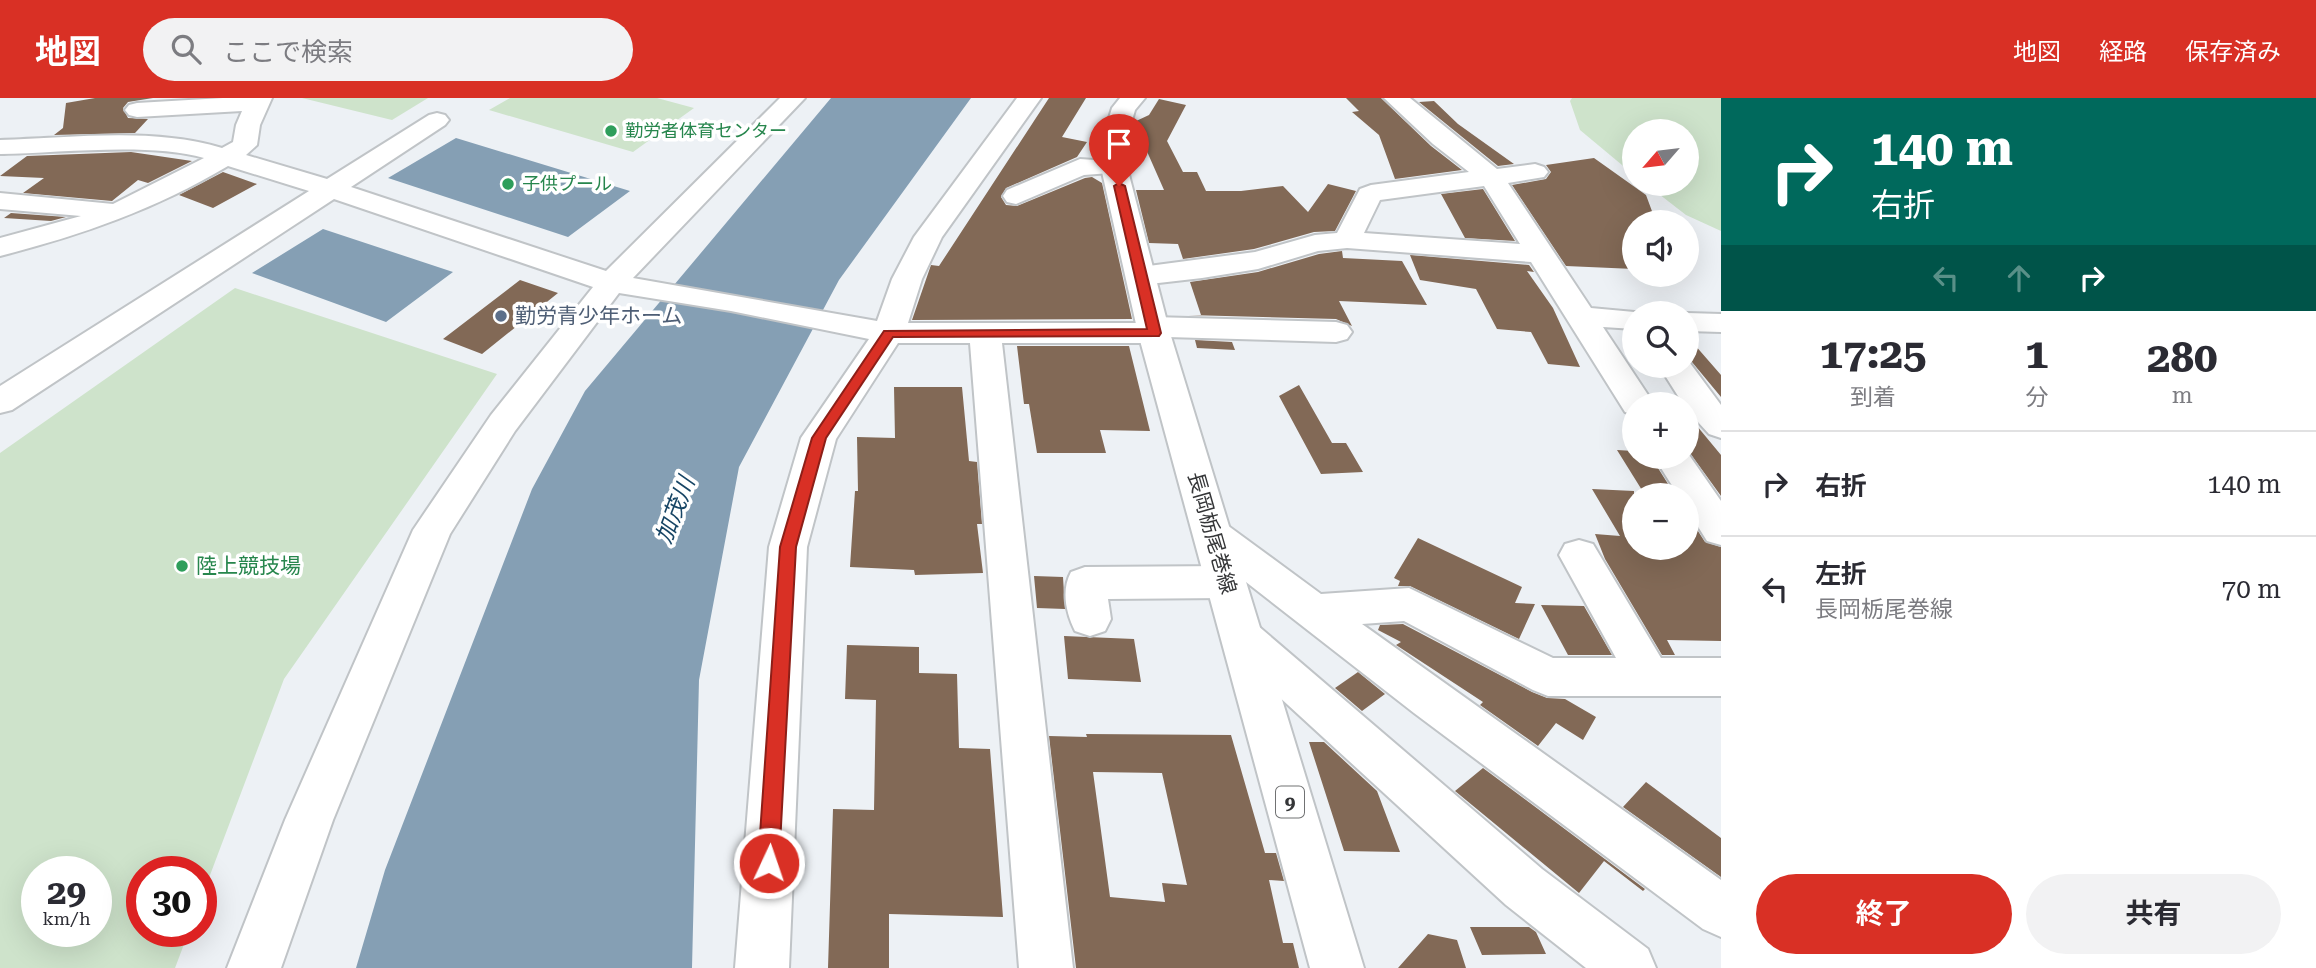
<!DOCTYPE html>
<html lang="ja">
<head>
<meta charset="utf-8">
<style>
  body { margin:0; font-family:"Roboto Serif","Noto Sans JP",serif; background:#f2f2f3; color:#2b2b33; height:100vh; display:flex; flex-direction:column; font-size:26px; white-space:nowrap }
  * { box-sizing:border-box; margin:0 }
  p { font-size:23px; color:#7c7c81 }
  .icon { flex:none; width:38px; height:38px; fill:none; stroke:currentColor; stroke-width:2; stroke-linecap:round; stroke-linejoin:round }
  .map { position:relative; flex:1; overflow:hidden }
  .drawer { display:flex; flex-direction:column; background:#fff; width:595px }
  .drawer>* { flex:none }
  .top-card { background:#00695c; color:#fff; overflow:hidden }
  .needle { width:46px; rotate:242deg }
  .fabs { position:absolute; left:1622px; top:21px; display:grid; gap:14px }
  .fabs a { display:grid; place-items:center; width:77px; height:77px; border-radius:50%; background:#fff; box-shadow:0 7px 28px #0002; font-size:35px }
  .speed { position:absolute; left:21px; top:758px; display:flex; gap:14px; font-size:35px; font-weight:700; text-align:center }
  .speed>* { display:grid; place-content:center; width:91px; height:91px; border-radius:50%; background:#fff; box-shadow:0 7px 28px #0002; line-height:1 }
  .speed small { font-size:18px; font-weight:400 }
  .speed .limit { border:10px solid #d22; background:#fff; color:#111 }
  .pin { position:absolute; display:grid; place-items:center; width:60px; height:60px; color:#fff; margin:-72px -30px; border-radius:50% 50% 50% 0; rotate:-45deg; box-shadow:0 0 7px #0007 }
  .pin .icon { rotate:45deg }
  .me { position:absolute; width:77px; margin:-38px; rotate:3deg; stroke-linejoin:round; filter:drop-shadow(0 0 5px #0008) }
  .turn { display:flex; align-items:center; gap:24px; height:147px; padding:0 35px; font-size:32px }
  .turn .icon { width:91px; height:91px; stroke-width:2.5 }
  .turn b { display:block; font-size:49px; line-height:60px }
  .lanes { display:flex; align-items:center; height:66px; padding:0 35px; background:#0003; justify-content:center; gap:35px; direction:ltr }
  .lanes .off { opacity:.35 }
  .eta { display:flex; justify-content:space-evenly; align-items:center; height:119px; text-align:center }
  .eta b { font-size:42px; font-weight:700; line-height:49px }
  .primary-button { display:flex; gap:14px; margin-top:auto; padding:14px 35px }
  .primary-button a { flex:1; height:80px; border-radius:42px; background:#d93025; color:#fff; font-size:28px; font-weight:700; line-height:80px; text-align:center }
  .primary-button a+a { background:#f2f2f3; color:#2b2b33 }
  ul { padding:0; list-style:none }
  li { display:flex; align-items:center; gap:21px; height:105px; padding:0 35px; border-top:2px solid #e1e1e2 }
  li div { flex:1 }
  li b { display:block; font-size:26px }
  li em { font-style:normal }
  header { display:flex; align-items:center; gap:42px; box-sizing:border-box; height:98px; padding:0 35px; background:#d93025; color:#fff }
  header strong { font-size:33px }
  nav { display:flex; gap:38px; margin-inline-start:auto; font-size:24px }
  .search { width:490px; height:63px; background:#f2f2f3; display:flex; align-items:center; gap:18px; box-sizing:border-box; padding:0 24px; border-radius:38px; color:#7c7c81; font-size:26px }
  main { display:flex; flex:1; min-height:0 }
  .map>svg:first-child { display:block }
  .green { fill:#cee3cb; fill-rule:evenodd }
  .water { fill:#859fb4 }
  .building { fill:#826956; fill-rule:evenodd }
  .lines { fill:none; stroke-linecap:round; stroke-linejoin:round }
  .minor-casing { stroke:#c0c4c7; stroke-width:4 }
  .major-casing { stroke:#c0c4c7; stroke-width:4 }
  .minor { fill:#fff; fill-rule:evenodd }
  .major { fill:#fff; fill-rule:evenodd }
  .route { fill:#d93025; stroke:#8d1f18; stroke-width:2 }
  .leisure-dot { fill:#2e9e5b; stroke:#fff; stroke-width:2.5 }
  .service-dot { fill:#5c6f8a; stroke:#fff; stroke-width:2.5 }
  .labels { text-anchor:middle; stroke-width:7; stroke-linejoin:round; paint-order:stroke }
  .far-leisure-label { font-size:18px; fill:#27864d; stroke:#fff; text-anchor:start }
  .shield { fill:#fff; stroke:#717273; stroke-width:2 }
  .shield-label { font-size:19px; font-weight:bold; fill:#343537 }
  .service-label { font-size:21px; fill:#4e5e75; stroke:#fff; text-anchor:start }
  .street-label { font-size:21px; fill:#343537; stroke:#fff }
  .leisure-label { font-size:21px; fill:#27864d; stroke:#fff; text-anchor:start }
  .water-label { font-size:23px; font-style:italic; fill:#174565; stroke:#fff }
</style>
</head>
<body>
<header>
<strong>地図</strong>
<div class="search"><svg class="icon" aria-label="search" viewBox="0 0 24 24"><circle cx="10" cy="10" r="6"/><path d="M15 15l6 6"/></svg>ここで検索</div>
<nav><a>地図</a><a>経路</a><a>保存済み</a></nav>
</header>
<main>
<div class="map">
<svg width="1721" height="870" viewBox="0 0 1721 870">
  <rect width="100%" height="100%" fill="#edf1f5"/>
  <path class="green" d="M302,0H428L392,22Z
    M510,0H657L694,10L633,54L489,12Z
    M1572,0H1721V133L1686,117L1646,86H1687V33H1634V77L1580,32L1570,3Z
    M235,190L497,276L284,581L201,801V774H142V833H189L175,870H0V355ZM37,774H96V833H37Z"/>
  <path class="water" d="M831,0H971L839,182L739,369L699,582L692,870H356L385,772L532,391L585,293Z
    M456,40L630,93L568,139L388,80Z
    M323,131L453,174L386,224L252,175Z"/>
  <path class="building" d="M95,0H153L128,4L123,10L128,20L148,21L135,35L54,37L63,30L66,5Z
    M1049,0H1086L1062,39L1087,44L1077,59L1006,90L1001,99L1006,107L1017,108L1085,80L1092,79L1102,85L1132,221L912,222L931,167L939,168Z
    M1346,0H1381L1431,48L1462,72L1395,81L1379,37L1352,14L1359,13Z
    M1159,1L1186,7L1167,43L1183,74H1197L1206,93H1241L1283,88L1308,114L1328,86L1356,93L1335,133L1314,134L1254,151L1183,161L1178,146L1149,145L1136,92H1164L1134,24L1149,17Z
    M1434,3L1458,26L1514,66L1498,68L1419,4Z
    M131,54L192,63L148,85L138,82L112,103L23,95L44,80L0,78L27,58Z
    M1594,60L1646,97L1656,124H1634V171L1566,168L1512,87L1546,81L1551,74L1546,67Z
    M223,74L257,86L213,110L179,97Z
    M1483,91L1515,143L1465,140L1441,96Z
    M11,115L66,119L51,123L4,120Z
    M1342,153L1343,160L1402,163L1427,207L1339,203L1352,228L1336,221L1188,217H1201L1190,184L1258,174L1319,156Z
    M1410,157L1529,167L1534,174L1527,173L1553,210L1580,269L1548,266L1531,234L1497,231L1476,191L1420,182Z
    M520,182L558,195L482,256L443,241Z
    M1687,238L1721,277V299L1687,258Z
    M1195,242L1232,244L1235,252L1197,250Z
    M1017,248H1129L1150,333L1100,332L1106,355H1037L1029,306H1024Z
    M1299,287L1332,345H1346L1363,374L1321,376L1279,298Z
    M894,289H962L969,363L977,364L982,426H977L983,475L915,477L914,472L850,469L855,393H858L857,339L895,340Z
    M1687,316L1721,357V398L1687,351Z
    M1617,352L1634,353V359H1651L1675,397H1645Z
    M1592,391L1634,393V450H1687V416L1705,444L1721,449V543L1667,542L1675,557H1662L1605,461L1595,436L1620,438Z
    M1418,440L1522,489L1515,505L1535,506L1519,541L1410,488H1398L1400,483L1394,480Z
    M1034,478L1063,479L1065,511L1037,510Z
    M1541,507L1584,508L1612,557H1568Z
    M1403,526L1532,594L1547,600L1565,601L1596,619L1583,642L1556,625L1538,648L1480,607L1483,604L1396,547L1401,544L1378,532L1380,527Z
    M1064,538L1134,541L1141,584L1068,581Z
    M847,547L919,549V575L957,576L959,650L990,651L1003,819L889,816V870H828L833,711L874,712L876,602L845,601Z
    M1358,574L1385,596L1362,613L1335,590Z
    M1086,636L1231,637L1265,755H1276L1284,783L1269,782L1283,845H1293L1299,870H1076L1049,638L1087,639ZM1093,674L1162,675L1187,787L1162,785L1165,804L1110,799Z
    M1309,644H1324L1377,693L1400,754L1344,753Z
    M1483,670L1645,791L1643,793L1604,763L1579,795L1455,693Z
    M1646,684L1721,740V779L1623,709Z
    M1470,829H1529L1536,834L1546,856L1482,857Z
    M1428,836L1457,842L1466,870H1398Z"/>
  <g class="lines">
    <defs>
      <path id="minor" d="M223,0H272L260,27L257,47L246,57L327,81L429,17L437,15L445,17L449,22L445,27L351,89L606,173L780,0H805L633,180L877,223L892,181L914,139L1017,0H1041L942,139L922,181L908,225H1140L1153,219L1336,224L1347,227L1352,234L1347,241L1336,244L1167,239L1154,245H1002L1073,870H1019L970,245H898L836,341L807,449L789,870H735L769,449L801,340L869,241L731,213L619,195L515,333L450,436L333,722L281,870H227L285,722L413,432L491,317L593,189L334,101L12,312L0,315V288L309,93L228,68C156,111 82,137 0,158V140L81,118L0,111V95L113,106L204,60C150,44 58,55 0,56V42C73,40 152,29 222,50L233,44L236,27L242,13L137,19L129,17L125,12L129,7L137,5Z
        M1384,0H1410L1497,71L1535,66L1544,69L1548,74L1544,79L1508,85L1591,210L1645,215H1634V231L1603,229L1654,306H1634V317L1625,314L1531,164L1347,150L1318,153L1258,171L1202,180L1141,187L1131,184L1126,178L1131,172L1141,169L1255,154L1315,137L1337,135L1360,91L1371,87L1469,74L1433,46ZM1484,88L1520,146L1364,135L1380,102Z
        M1080,61L1123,64L1127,69L1123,74L1084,77L1016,106L1007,104L1003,98L1007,92Z
        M1684,215H1687L1721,216V234L1687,233V215Z
        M1687,261L1721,307V340L1709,336L1687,312V306H1683L1659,268H1687Z
        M1687,354L1721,403V447L1707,443L1687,411V397H1678L1654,359H1687Z
        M1213,422L1227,427L1321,496L1409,490L1553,560H1616L1559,457L1565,446L1579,442L1593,446L1661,560H1721V598H1548L1533,592L1404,523L1362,526L1721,782V839L1703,831L1414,615L1246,484L1240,495L1226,500L1108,501L1111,521L1105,533L1090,538L1075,533C1066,515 1061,492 1071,474L1085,469L1226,468L1199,447L1194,437L1199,427Z
        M1242,522L1257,527L1542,771L1648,851L1656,870H1586L1506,807L1227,551L1221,539L1227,527Z"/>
      <path id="major" d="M1120,0H1145L1135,12L1129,33L1126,65L1170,235L1364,870H1310L1138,235L1100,65L1105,33L1112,10Z"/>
    </defs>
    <use href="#minor" class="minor-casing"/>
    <use href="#major" class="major-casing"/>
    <use href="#minor" class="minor"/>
    <use href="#major" class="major"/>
  </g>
  <path class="route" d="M1119,85L1125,88L1161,235L1159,238L893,239L826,340L796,449L779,765L776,772L769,775L761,772L758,765L780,449L812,340L884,233L1147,231L1114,88Z"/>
  <g class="leisure-dot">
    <circle cx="611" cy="33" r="7"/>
    <circle cx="508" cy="86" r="7"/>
    <circle cx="182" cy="468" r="7"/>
  </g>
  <circle class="service-dot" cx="501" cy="218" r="7"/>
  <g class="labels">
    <g class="far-leisure-label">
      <text x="625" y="39">勤労者体育センター</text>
      <text x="522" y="92">子供プール</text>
    </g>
    <rect class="shield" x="1276" y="688.5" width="28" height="31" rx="5"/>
    <g class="shield-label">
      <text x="1290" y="711">9</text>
    </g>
    <g class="service-label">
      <text x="515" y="225">勤労青少年ホーム</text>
    </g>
    <g class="street-label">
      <text transform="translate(1212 435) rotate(74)" y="7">長岡栃尾巻線</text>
    </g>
    <g class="leisure-label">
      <text x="196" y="475">陸上競技場</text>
    </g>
    <g class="water-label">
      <text transform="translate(675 412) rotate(-69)" y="8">加茂川</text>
    </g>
  </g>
</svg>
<div class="fabs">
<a><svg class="needle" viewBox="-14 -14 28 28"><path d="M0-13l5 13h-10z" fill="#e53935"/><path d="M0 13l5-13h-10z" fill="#7c7c81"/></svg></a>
<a><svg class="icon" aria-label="sound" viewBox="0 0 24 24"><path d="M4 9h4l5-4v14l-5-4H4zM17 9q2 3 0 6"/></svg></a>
<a><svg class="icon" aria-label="search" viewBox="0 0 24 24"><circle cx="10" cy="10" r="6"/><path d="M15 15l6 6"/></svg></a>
<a>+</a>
<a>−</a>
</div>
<div class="speed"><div>29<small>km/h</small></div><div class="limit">30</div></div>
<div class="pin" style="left:1119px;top:88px;background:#d93025"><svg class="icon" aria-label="arrive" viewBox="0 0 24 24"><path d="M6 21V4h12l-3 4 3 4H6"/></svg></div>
<svg class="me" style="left:769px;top:765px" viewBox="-20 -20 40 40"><circle r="17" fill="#d93025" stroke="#fff" stroke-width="3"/><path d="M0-11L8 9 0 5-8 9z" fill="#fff"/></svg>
</div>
<section class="drawer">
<div class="top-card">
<div class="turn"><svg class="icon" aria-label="right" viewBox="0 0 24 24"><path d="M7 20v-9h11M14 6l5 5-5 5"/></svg><div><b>140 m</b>右折</div></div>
<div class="lanes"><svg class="icon off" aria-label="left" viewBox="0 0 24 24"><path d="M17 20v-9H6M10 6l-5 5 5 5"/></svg><svg class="icon off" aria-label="ahead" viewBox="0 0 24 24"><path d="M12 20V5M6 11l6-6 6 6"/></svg><svg class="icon" aria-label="right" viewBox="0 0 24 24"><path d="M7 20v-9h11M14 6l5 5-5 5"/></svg></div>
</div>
<div class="eta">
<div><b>17:25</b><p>到着</p></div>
<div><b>1</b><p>分</p></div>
<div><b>280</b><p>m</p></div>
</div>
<ul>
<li><svg class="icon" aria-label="right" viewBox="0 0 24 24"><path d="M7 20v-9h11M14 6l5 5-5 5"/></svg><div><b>右折</b></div><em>140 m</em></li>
<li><svg class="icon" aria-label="left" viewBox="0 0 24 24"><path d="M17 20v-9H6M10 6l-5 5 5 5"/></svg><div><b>左折</b><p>長岡栃尾巻線</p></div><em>70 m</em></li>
</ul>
<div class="primary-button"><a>終了</a><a>共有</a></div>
</section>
</main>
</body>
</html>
